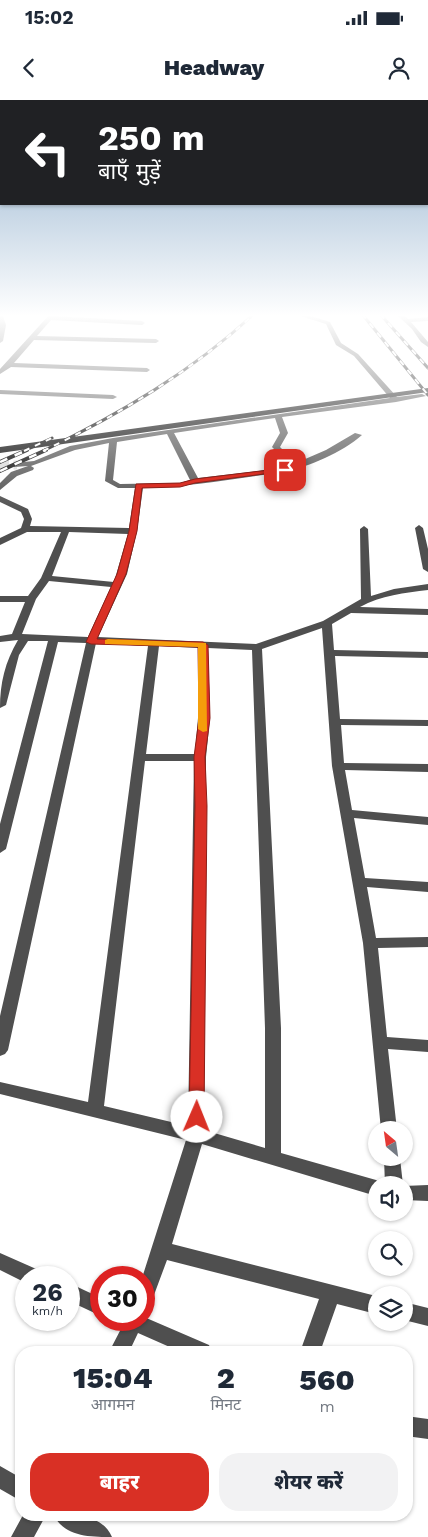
<!DOCTYPE html>
<html lang="hi">
<head>
<meta charset="utf-8">
<style>
  body { margin:0; font-family:"Work Sans","Noto Sans Devanagari",sans-serif; background:#f2f2f3; color:#1f2937; height:100vh; display:flex; flex-direction:column; font-size:19px; white-space:nowrap }
  * { box-sizing:border-box; margin:0 }
  p { font-size:16px; color:#747a83 }
  .icon { flex:none; width:28px; height:28px; fill:none; stroke:currentColor; stroke-width:2; stroke-linecap:round; stroke-linejoin:round }
  .map { position:relative; flex:1; overflow:hidden }
  .side { position:absolute; left:15px; top:1246px; width:398px; height:175px; display:flex; flex-direction:column; background:#fff; border-radius:20px; box-shadow:0 1px 4px #0004 }
  .side>* { flex:none }
  .top-card { position:absolute; left:0px; top:0px; width:429px; height:105px; box-shadow:0 1px 4px #0004; background:#202124; color:#fff; overflow:hidden }
  .needle { width:32px; rotate:331deg }
  .tools { position:absolute; left:368px; top:1021px; display:grid; gap:10px }
  .tools a { display:grid; place-items:center; width:45px; height:45px; border-radius:50%; background:#fff; box-shadow:0 1px 4px #0004; font-size:25px }
  .speed { position:absolute; left:15px; top:1166px; display:flex; gap:10px; font-size:25px; font-weight:700; text-align:center }
  .speed>* { display:grid; place-content:center; width:65px; height:65px; border-radius:50%; background:#fff; box-shadow:0 1px 4px #0004; line-height:1 }
  .speed small { font-size:12px; font-weight:400 }
  .speed .limit { border:8px solid #d22; background:#fff; color:#111 }
  .pin { position:absolute; display:grid; place-items:center; width:42px; height:42px; color:#fff; margin:-21px; border-radius:10px; box-shadow:0 2px 8px #0006 }
  .me { position:absolute; width:55px; margin:-28px; rotate:1deg; stroke-linejoin:round; filter:drop-shadow(0 0 4px #0008) }
  .turn { display:flex; align-items:center; gap:18px; height:105px; padding:0 15px; font-size:22px }
  .turn .icon { width:65px; height:65px; stroke-width:2.5 }
  .turn b { display:block; font-size:35px; line-height:42px }
  .eta { display:flex; justify-content:space-evenly; align-items:center; height:85px; text-align:center }
  .eta b { font-size:30px; font-weight:800; line-height:35px }
  .button { display:flex; gap:10px; margin-top:auto; padding:10px 15px }
  .button a { flex:1; height:58px; border-radius:20px; background:#d93025; color:#fff; font-size:20px; font-weight:800; line-height:58px; text-align:center }
  .button a+a { background:#f2f2f3; color:#1f2937 }
  .status { display:flex; justify-content:space-between; align-items:center; height:35px; padding:0 25px; background:#fff; direction:ltr }
  .status svg { height:14px; fill:currentColor }
  header { display:flex; justify-content:space-between; align-items:center; height:65px; padding:0 15px; background:#fff; font-size:22px; font-weight:800 }
  .map>svg:first-child { display:block }
  .lines { fill:none; stroke-linecap:round; stroke-linejoin:round }
  .minor-tunnel { stroke:#d9d9d9; stroke-width:9; stroke-dasharray:9 4.5; stroke-linecap:butt }
  .minor { fill:#4f4f4f; fill-rule:evenodd }
  .highway { fill:#000; fill-rule:evenodd }
  .rail-far1-casing { stroke:#000; stroke-width:3 }
  .rail-casing { stroke:#000; stroke-width:4 }
  .rail-far1 { stroke:#fff; stroke-width:2; stroke-dasharray:6; stroke-linecap:butt }
  .rail { stroke:#fff; stroke-width:2.5; stroke-dasharray:8; stroke-linecap:butt }
  .route { fill:#d93025; stroke:#8d1f18 }
  .slow { fill:#f59e0b }
</style>
</head>
<body>
<div class="status"><b>15:02</b><svg viewBox="0 0 49 12"><path d="M0 12V9h3v3zM5 12V6h3v6zM10 12V3h3v9zM15 12V0h3v12zM26 1h20v11H26zM47 4h2v5h-2z"/></svg></div>
<header><svg class="icon" aria-label="back" viewBox="0 0 24 24"><path d="M15 5l-7 7 7 7"/></svg>Headway<svg class="icon" aria-label="person" viewBox="0 0 24 24"><circle cx="12" cy="8" r="4"/><path d="M4 21q1-7 8-7t8 7"/></svg></header>
<div class="map">
<svg width="428" height="1437" viewBox="0 0 428 1437">
  <rect width="100%" height="100%" fill="#fff"/>
  <g class="lines">
    <path class="minor-tunnel" d="M0,365H17"/>
    <path class="minor" d="M0,214L3,216L6,225L3,241L0,243Z
      M50,214H56L54,216L142,221L145,223L142,225L51,220L37,236L156,239L159,241L156,243L34,240L14,263L147,268L150,270L147,272L11,267L0,274V269Z
      M294,214H304L330,222L341,243L358,254L397,297L422,294L426,296L396,302L282,317L288,333L280,347L296,363L326,350L355,333L362,335C342,353 309,366 285,372C238,378 190,387 143,388L137,431L127,474L98,537L256,544L323,521L361,499L360,429L364,426L368,429L371,496L394,489L428,484V490C405,493 381,495 360,507L428,509V515L351,513L332,524L334,550L428,552V558L335,556L340,619L428,620V626L341,625L344,663L428,664V672L345,670L352,710L428,717V725L354,718L365,778L428,782V792L367,787L376,838L428,837V847L378,848L387,937L428,940V952L388,949L397,1030H381L363,843L332,666L322,528L262,549L281,928V1053L376,1080L383,1085H376V1096L202,1044L172,1144L376,1196V1214L337,1204L320,1252H300L319,1199L167,1160L151,1203L144,1206V1178H142L186,1040L0,994V982L88,1002L148,546L96,543L8,950L5,954L0,956V916L86,543L58,542L6,749L0,753V724L48,541H28L19,555L6,605L0,608C0,583 5,562 18,540L0,542V536L12,534L25,502H0V496H28L41,478L61,432H27L0,445V438L21,428L24,419L21,412L0,402V396L28,409L32,419L30,426L129,428L135,388H118L105,381L109,343L75,350L31,366L34,368L33,370L17,376L0,390V383L11,372L28,366L14,367V363L34,361L70,346L113,338L390,298L354,256L336,245L326,224ZM275,318L280,333L272,347L290,365L283,368L198,378L174,333ZM167,334L190,380L180,383L120,384L113,380L117,342ZM69,432L128,434L114,482L52,476ZM49,481L111,487L88,537L22,534L36,499ZM159,546L198,548V618L195,654H146ZM208,548L252,550L265,928V1048L204,1030L206,657L210,618ZM145,661H194L188,1026L104,1006Z
      M396,214H403L408,219L428,217V221L411,222L428,242V247L421,242L412,229Z
      M0,290L113,295L117,297L113,299L0,294Z
      M419,425L423,428L428,449V472L423,469L415,428Z
      M384,1058H400L403,1085H385Z
      M428,1085V1101L404,1100V1086Z
      M0,1153L43,1172L45,1178H26V1183L0,1170Z
      M69,1183L101,1198V1216L69,1201Z
      M404,1202L428,1208V1226L404,1220Z
      M144,1217L209,1245L212,1252H181L138,1233L129,1252H109L123,1225L120,1220H144Z
      M406,1316L428,1319V1339L406,1336Z
      M0,1366L21,1378V1401L0,1389Z
      M23,1415H46L34,1437H11Z
      M54,1415C75,1415 102,1414 112,1437C91,1437 64,1437 54,1415Z"/>
    <path class="highway" d="M428,288V292L0,353V347Z"/>
    <defs>
      <path id="rail-far1" d="M362,214L428,295
        M380,214L428,268
        M24,351L52,338
        M43,351C120,314 191,272 254,214"/>
      <path id="rail" d="M0,362L27,350
        M0,371L46,350"/>
    </defs>
    <use href="#rail-far1" class="rail-far1-casing"/>
    <use href="#rail" class="rail-casing"/>
    <use href="#rail-far1" class="rail-far1"/>
    <use href="#rail" class="rail"/>
  </g>
  <linearGradient id="sky" x2="0" y2="1"><stop stop-color="#8aabca"/><stop offset="0.52" stop-color="#fff"/><stop offset="1" stop-color="#fff" stop-opacity="0"/></linearGradient>
  <rect width="428" height="415" fill="url(#sky)"/>
  <path class="route" d="M285,368L287,371L195,383L180,387L142,388L137,431L126,474L97,539L203,542L208,545L210,618L205,657L207,706L204,1017L202,1021L197,1023L191,1021L189,1017L195,706L194,657L199,618L198,547L91,544L86,542L117,474L129,431L136,384L180,383L195,379Z"/>
  <path class="slow" d="M108,539L206,543L207,631L203,632L198,629V547L105,544V540Z"/>
</svg>
<div class="tools">
<a><svg class="needle" viewBox="-14 -14 28 28"><path d="M0-13l5 13h-10z" fill="#e53935"/><path d="M0 13l5-13h-10z" fill="#747a83"/></svg></a>
<a><svg class="icon" aria-label="sound" viewBox="0 0 24 24"><path d="M4 9h4l5-4v14l-5-4H4zM17 9q2 3 0 6"/></svg></a>
<a><svg class="icon" aria-label="search" viewBox="0 0 24 24"><circle cx="10" cy="10" r="6"/><path d="M15 15l6 6"/></svg></a>
<a><svg class="icon" aria-label="layers" viewBox="0 0 24 24"><path d="M12 4l9 5-9 5-9-5zM3 14l9 5 9-5"/></svg></a>
</div>
<div class="speed"><div>26<small>km/h</small></div><div class="limit">30</div></div>
<div class="pin" style="left:285px;top:370px;background:#d93025"><svg class="icon" aria-label="arrive" viewBox="0 0 24 24"><path d="M6 21V4h12l-3 4 3 4H6"/></svg></div>
<svg class="me" style="left:197px;top:1017px" viewBox="-20 -20 40 40"><circle r="19" fill="#fff"/><path d="M0-13L10 11 0 6-10 11z" fill="#d93025"/></svg>
<div class="top-card">
<div class="turn"><svg class="icon" aria-label="left" viewBox="0 0 24 24"><path d="M17 20v-9H6M10 6l-5 5 5 5"/></svg><div><b>250 m</b>बाएँ मुड़ें</div></div>
</div>
<section class="side">
<div class="eta">
<div><b>15:04</b><p>आगमन</p></div>
<div><b>2</b><p>मिनट</p></div>
<div><b>560</b><p>m</p></div>
</div>
<div class="button"><a>बाहर</a><a>शेयर करें</a></div>
</section>
</div>
</body>
</html>
